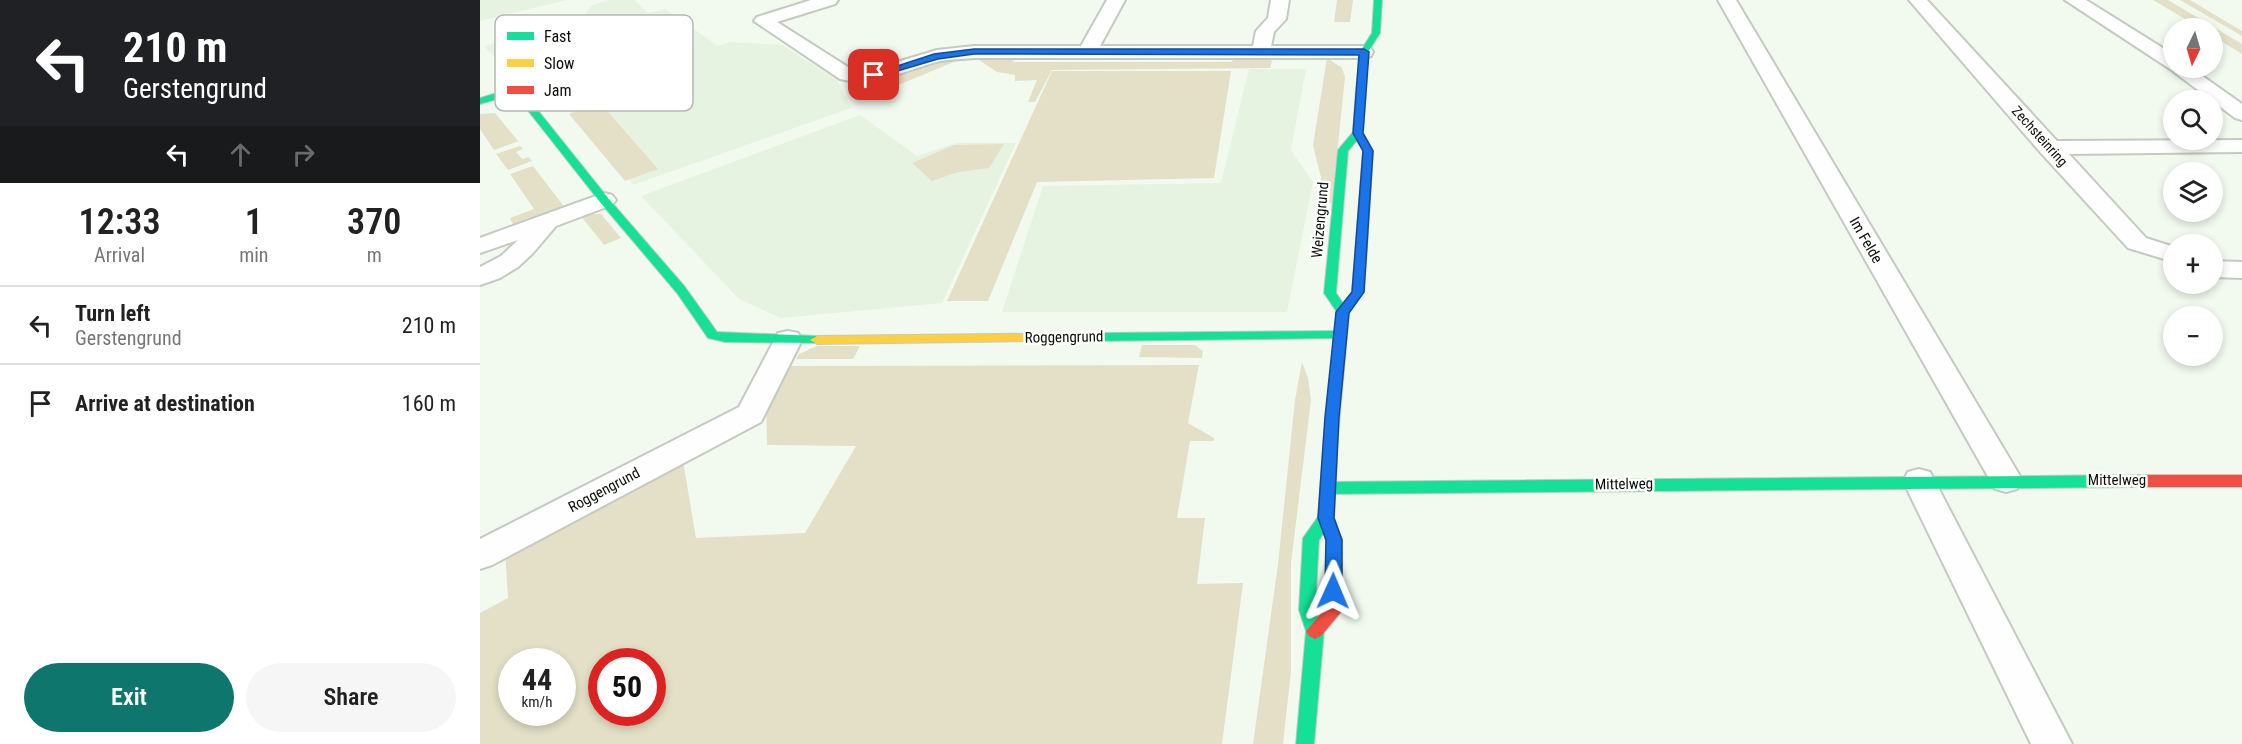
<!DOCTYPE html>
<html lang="en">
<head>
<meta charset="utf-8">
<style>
  body { margin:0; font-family:"Roboto Condensed",sans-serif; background:#f6f6f6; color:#222; height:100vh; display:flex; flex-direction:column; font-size:22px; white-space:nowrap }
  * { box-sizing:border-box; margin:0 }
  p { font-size:20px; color:#767676 }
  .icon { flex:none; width:33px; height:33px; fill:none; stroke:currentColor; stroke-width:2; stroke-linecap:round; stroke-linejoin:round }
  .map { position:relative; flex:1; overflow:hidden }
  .sheet { display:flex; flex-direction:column; background:#fff; width:480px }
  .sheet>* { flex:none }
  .banner { background:#202124; color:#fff; overflow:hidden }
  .needle { width:39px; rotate:185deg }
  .buttons { position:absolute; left:1683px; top:18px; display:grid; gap:12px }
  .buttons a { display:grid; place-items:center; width:60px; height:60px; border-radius:50%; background:#fff; box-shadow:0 3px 9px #0003; font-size:30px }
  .speed { position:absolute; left:18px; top:648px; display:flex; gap:12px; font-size:30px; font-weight:700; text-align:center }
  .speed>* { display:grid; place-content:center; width:78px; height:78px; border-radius:50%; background:#fff; box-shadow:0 3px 9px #0003; line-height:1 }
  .speed small { font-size:15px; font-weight:400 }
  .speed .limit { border:9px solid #d22; background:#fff; color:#111 }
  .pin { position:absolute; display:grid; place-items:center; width:51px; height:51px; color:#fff; margin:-26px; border-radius:12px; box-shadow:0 3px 9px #0006 }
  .me { position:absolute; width:66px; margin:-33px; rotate:1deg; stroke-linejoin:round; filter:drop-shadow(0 0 4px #0008) }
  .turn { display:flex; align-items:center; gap:21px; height:126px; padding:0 24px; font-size:27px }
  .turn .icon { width:78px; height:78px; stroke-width:2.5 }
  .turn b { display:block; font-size:42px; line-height:51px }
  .lanes { display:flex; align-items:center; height:57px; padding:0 24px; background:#0003; justify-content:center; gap:30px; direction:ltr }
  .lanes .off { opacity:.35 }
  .eta { display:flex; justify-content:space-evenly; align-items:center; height:102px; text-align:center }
  .eta b { font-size:36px; font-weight:600; line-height:42px }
  .action { display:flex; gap:12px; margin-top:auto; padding:12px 24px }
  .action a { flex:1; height:69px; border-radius:36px; background:#0f766e; color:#fff; font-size:24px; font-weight:600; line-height:69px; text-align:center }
  .action a+a { background:#f6f6f6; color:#222 }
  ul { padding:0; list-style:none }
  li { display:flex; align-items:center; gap:18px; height:78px; padding:0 24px; border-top:2px solid #e0e0e0 }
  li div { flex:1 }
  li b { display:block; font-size:22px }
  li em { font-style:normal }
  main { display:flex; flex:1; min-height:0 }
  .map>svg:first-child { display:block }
  .built { fill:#e6f3e1 }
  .green { fill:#e3e0c7; fill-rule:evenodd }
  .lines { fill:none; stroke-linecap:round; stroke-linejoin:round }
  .street-casing { stroke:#c4cac1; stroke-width:4 }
  .fast-casing { stroke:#c4cac1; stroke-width:2 }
  .slow-casing { stroke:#c4cac1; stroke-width:2 }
  .jam-casing { stroke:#c4cac1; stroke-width:2 }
  .street { fill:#fdfefd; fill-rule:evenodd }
  .fast { fill:#16e098; fill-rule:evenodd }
  .slow { fill:#ffcf43; fill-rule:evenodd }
  .jam { fill:#f24e42; fill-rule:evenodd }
  .route { fill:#1a73e8; stroke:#114b97; stroke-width:1.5 }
  .labels { text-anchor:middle; stroke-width:5; stroke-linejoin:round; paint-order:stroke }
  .far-street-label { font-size:14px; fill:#0a0e08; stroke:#fff }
  .street-label { font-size:15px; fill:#0a0e08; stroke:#fff }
  .key { fill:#fff; stroke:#b6b7b5; stroke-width:1.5 }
  .key-label { font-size:16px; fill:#0a0e08 }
</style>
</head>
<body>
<main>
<section class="sheet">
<div class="banner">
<div class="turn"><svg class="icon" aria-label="left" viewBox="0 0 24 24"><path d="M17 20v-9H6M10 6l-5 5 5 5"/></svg><div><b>210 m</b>Gerstengrund</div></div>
<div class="lanes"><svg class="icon" aria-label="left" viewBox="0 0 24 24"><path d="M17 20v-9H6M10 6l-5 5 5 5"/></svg><svg class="icon off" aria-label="ahead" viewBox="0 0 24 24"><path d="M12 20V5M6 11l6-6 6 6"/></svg><svg class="icon off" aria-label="right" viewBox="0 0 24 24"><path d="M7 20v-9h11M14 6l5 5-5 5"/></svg></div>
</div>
<div class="eta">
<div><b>12:33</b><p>Arrival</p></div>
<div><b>1</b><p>min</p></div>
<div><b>370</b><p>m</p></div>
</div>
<ul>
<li><svg class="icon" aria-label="left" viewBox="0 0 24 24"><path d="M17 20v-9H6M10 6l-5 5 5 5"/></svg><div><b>Turn left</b><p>Gerstengrund</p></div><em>210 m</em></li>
<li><svg class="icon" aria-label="arrive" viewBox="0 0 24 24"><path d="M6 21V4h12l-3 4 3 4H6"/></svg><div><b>Arrive at destination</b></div><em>160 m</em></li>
</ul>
<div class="action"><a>Exit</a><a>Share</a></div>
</section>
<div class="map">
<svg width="1762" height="744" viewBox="0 0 1762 744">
  <rect width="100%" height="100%" fill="#f2faef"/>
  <path class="built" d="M0,0H87L0,21Z
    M128,0H154L168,13L185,9L238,46L251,42L302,45L357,80L371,108L150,186L154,185L52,69L31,75L4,46L92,22L104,15L112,5Z
    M769,69H826L811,150L833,182L807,312H522L563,186L741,183Z
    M380,115L437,156L476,143H536L462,303L301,318L259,299L161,196Z"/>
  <path class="green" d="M857,0H873L870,22H854Z
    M1673,0H1688L1762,44V54L1733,36L1732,28H1720Z
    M1700,0H1710L1762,31V36Z
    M536,56L533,62H752L754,56H786L792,61L790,68L572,70L555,102H548L557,80L535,81V75L517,72L499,60L476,61L385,99V81L417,76L467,59Z
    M847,58L862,68L865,77L852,203H840L841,177L833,145Z
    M572,71H751L734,178L557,182L508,301H467Z
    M94,74L119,102L87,112L62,83Z
    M121,104L178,169L145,181L89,114Z
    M15,113L38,141H39L14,150L0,129V114Z
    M524,144L509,168L478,172L452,181L432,163L474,145Z
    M40,146L43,149L36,152L42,159L49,157L52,161L28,170L16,154Z
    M53,166L86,209L35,228L30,218L54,209L30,174Z
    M103,214H121L141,238L124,245L100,215Z
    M662,345H715L723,351L722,358L659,357Z
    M337,346H380L373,359H316L319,354Z
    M822,362L828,378L831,400L811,563V671L803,744H773L798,564L815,400Z
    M719,365L708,423L734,438V441H710L697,518H725L717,584L763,583L742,744H0V613L28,598L25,551L203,461L216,538L325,533L376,446L287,445L286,403L311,366ZM32,662H82V712H32ZM122,662H172V712H122Z"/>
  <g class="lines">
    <defs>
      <path id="street" d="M331,0H358L355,4L297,22L371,69H394L457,50L494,46H601L627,0H645L620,46H773L776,31L788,18L791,0H809L806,19L794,32L791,46H884L891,48L893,52L891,56L884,58H494C482,59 468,59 456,62C425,71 393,87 360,79L274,21L277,17Z
        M1238,0H1256L1537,471L1542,480L1537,489L1526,492L1515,489Z
        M1429,0H1447L1577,141L1762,140V152L1589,154L1666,238L1694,247V262L1648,248L1561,153Z
        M1585,0H1606L1694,55V68H1711L1762,104V120L1755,118L1690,69Z
        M124,193L132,195L136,200L132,205L76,226L53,253L38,267L20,278L0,285V267L21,256L38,240L0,253V238Z
        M1732,261L1762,262V278L1732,277Z
        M308,331L318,333L322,340L281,422L12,565L0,569V539L259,407L298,333Z
        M1439,469L1450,472L1592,744H1551L1423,481L1428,472Z"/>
      <path id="fast" d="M894,0H902L900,33L888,52L886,90L881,93L876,90L880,52L892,33Z
        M37,87L40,88L128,198L205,287L237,332L337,336L342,337L344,340L342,343L245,342L228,338L197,293L120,202L35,94L0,104V98Z
        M878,130L883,133L868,151L856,293L869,312L863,316L859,315L844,293L858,150L874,131Z
        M860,331L866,335L865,338L618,341L612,337L618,333Z
        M1656,475L1661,477L1664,481L1661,485L1656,487L848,494L843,492L840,488L843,484L848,482Z
        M846,512L852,514L854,518L839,540L835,610L844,631L834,744H816L826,631L819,610L823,538L840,514Z"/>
      <path id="slow" d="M881,87L886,90L883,133L893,151L884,292L869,312L858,436L856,440H846L844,436L857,312L872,292L883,151L873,133L876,90Z
        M618,333L624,337L623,340L337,344L330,340L337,336Z"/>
      <path id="jam" d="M851,431L856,432L858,436L854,518L862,540L861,612L841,636L835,639L829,636L826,631L845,609L846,540L838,518L844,436L846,432Z
        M1656,475H1762V487H1656L1651,485L1648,481L1651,477Z"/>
    </defs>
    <use href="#street" class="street-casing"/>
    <use href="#fast" class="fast-casing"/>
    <use href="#slow" class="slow-casing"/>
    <use href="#jam" class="jam-casing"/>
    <use href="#street" class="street"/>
    <use href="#fast" class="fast"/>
    <use href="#slow" class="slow"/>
    <use href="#jam" class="jam"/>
  </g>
  <path class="route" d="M494,49H884L889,52L883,133L893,151L884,292L869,313L859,417L854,518L862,540V591L859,596L853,598L847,596L845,591L846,540L838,518L845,417L856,312L872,292L883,151L873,133L879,55L494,54L458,59L394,78L390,75L454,54Z"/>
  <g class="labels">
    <g class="far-street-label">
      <text transform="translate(1560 136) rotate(48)" y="5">Zechsteinring</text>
    </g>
    <g class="street-label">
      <text transform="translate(840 220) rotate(-85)" y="5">Weizengrund</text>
      <text transform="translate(1386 240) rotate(60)" y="5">Im Felde</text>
      <text transform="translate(584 337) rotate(-1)" y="5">Roggengrund</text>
      <text x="1637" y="485">Mittelweg</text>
      <text transform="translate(1144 484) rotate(-1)" y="5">Mittelweg</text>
      <text transform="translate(124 490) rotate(-28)" y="5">Roggengrund</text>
    </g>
  </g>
  <rect x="15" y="15" width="198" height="96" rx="9" class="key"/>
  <rect x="27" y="32" width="27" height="8" fill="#16e098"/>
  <rect x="27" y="59" width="27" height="8" fill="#ffcf43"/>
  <rect x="27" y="86" width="27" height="8" fill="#f24e42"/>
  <g class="key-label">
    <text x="64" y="42">Fast</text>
    <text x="64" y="69">Slow</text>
    <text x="64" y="96">Jam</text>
  </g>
</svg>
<div class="buttons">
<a><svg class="needle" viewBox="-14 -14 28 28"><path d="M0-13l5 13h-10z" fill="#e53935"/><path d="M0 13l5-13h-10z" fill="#767676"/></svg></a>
<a><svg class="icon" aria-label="search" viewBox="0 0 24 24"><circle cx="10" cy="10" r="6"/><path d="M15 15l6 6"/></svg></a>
<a><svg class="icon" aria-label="layers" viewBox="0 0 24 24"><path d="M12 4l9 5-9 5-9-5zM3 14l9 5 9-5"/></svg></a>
<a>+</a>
<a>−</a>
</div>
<div class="speed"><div>44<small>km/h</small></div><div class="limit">50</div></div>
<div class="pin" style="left:394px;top:75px;background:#d93025"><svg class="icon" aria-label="arrive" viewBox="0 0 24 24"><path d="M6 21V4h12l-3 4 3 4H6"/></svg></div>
<svg class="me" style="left:853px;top:591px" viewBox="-20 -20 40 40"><path d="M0-17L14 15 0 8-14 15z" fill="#1a73e8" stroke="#fff" stroke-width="4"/></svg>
</div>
</main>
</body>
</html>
